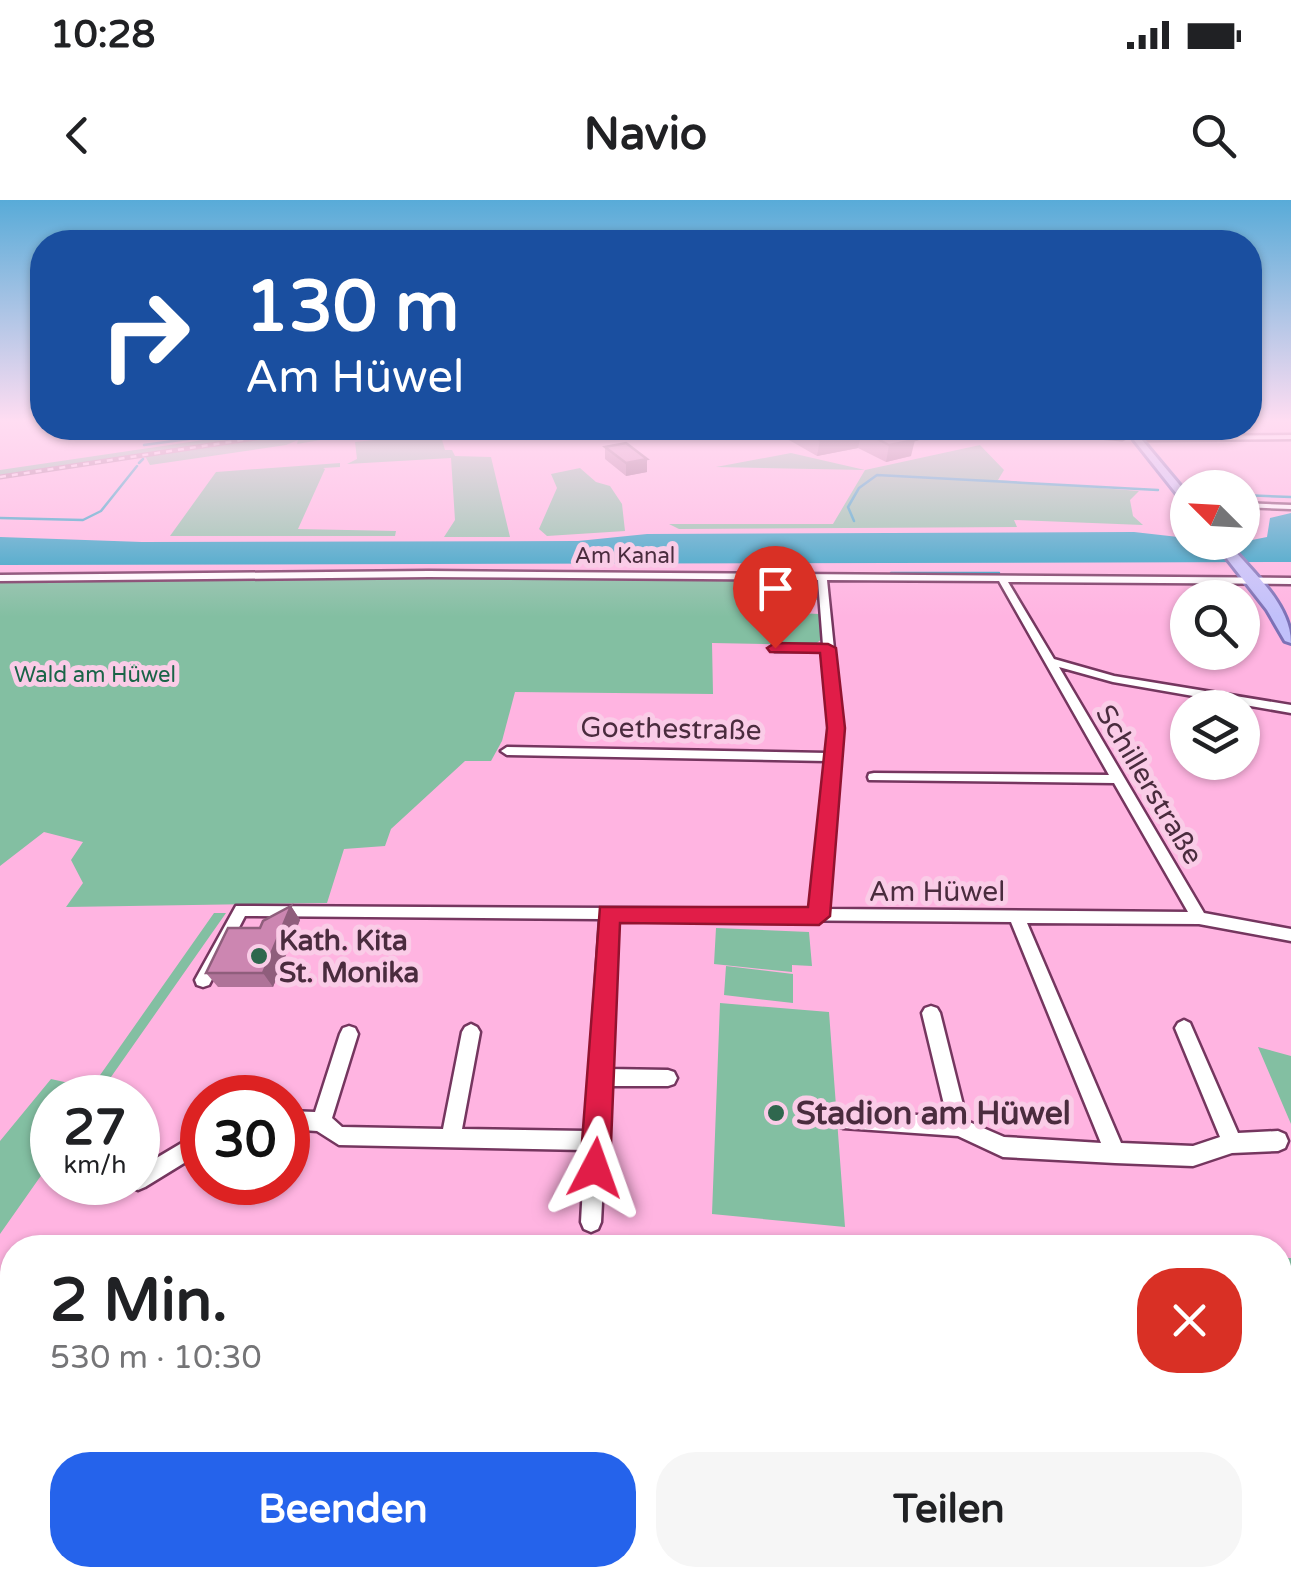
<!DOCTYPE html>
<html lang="de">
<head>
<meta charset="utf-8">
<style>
  body { margin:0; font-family:"Varela Round",sans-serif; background:#f6f6f6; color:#202124; height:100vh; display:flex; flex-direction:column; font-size:38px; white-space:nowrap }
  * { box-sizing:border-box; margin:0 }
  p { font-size:32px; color:#757577 }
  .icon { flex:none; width:55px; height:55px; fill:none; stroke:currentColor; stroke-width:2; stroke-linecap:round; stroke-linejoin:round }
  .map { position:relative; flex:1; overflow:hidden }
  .drawer { position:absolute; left:0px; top:1035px; width:1292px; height:352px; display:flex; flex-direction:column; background:#fff; border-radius:40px 40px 0 0; box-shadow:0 2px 8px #0004 }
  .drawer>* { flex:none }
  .guide { position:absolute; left:30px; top:30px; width:1232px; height:210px; border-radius:40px; box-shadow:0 2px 8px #0004; background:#1a4fa0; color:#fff; overflow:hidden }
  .needle { width:65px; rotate:294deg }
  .fabs { position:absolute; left:1170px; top:270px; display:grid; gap:20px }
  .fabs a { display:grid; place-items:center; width:90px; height:90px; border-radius:50%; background:#fff; box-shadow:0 2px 8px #0004; font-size:50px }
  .speed { position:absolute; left:30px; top:875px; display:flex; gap:20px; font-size:50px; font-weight:700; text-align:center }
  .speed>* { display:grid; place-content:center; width:130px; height:130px; border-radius:50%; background:#fff; box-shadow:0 2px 8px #0004; line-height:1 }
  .speed small { font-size:25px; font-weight:400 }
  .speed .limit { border:15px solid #d22; background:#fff; color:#111 }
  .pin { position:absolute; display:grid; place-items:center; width:85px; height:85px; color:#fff; margin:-102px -42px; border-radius:50% 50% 50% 0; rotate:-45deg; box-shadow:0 0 10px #0007 }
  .pin .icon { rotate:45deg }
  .me { position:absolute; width:110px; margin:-55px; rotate:4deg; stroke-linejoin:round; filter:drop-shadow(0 0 8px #0008) }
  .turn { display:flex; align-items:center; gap:35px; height:210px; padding:0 50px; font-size:45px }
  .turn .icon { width:130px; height:130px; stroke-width:2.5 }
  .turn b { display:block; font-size:70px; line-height:85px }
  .round { display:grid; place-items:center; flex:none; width:105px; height:105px; border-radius:40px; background:#f6f6f6 }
  .headline { display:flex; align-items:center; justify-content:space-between; height:170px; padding:0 50px }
  h1 { font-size:60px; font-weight:700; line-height:75px }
  .cta { display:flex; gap:20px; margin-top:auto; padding:20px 50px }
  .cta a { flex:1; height:115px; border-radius:40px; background:#2563eb; color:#fff; font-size:40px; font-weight:700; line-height:115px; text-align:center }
  .cta a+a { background:#f6f6f6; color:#202124 }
  .status { display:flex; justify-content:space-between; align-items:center; height:70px; padding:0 50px; background:#fff; direction:ltr }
  .status svg { height:28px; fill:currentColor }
  header { display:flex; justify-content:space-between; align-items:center; height:130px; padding:0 50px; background:#fff; font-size:45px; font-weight:700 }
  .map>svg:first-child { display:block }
  .green { fill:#83bfa2 }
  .water { fill:#219ec1 }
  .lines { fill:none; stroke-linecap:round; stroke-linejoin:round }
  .stream { stroke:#219ec1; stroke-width:2.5 }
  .street-casing { stroke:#75365f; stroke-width:5 }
  .primary-casing { stroke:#7c71b6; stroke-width:6 }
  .street { fill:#fff; fill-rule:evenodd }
  .primary { fill:#c1c0fa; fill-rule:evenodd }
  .rail-casing { stroke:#ab7595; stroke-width:5 }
  .rail { stroke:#facce7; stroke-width:2.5; stroke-dasharray:6; stroke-linecap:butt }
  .wall { fill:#af7398 }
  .shaded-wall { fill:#8f5e7c }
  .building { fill:#cc86b1; stroke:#8f5e7c; stroke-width:2.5 }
  .route { fill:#e11d48; stroke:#92132f; stroke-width:2.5 }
  .poi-dot { fill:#2f674e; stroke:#facce7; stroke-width:4 }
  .labels { text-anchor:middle; stroke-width:10; stroke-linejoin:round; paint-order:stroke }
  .far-street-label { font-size:22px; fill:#4a2c3e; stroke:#facce7 }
  .far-park-label { font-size:22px; fill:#196447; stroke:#facce7 }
  .street-label { font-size:28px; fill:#4a2c3e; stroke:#facce7 }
  .poi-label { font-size:28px; font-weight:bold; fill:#4a2c3e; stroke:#facce7; text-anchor:start }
  .near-poi-label { font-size:32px; font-weight:bold; fill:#4a2c3e; stroke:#facce7; text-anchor:start }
</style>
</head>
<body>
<div class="status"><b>10:28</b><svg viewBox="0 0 49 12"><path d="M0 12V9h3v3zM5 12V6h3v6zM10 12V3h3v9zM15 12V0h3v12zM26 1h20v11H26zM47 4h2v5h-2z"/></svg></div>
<header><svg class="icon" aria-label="back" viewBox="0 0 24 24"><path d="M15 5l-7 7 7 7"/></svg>Navio<svg class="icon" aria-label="search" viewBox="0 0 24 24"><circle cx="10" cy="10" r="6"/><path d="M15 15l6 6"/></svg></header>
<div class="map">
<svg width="1291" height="1387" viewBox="0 0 1291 1387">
  <rect width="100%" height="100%" fill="#ffb4e1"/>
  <path class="green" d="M284,228H313L0,275V270Z
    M330,228H415L407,232L351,240L350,235L297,244L298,240L286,245L150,265L145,256Z
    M440,233L445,250H452L455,256L491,257L510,337H444L455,320L451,258L347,264L357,259L355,242Z
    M980,245L1004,270L998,280L1139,291L1130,300L1133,316L1143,325L1014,320L1017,327L679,329L669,324H833L865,270L716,267L791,253L865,270Z
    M340,263V267L323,268L325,269L298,329L396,331L395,336H170L216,272Z
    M580,268L596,282L610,286L622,304L625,331L547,336L539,329L557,288L551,274Z
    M244,377L818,379L819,400H792L795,413L820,414L822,439L814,445L712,443L713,494L515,492L502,541L491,561H465L391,629L385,646L344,649L327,703L66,707L83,683L71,660L83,642L44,632L0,666V380Z
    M214,713H226L97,897L52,898V960L0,1034V941L51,879L91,888Z
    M716,728L809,732L812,766L792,765V772L714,764Z
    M726,766L793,774V803L724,795Z
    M720,803L829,812L845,1027L712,1014Z
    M1258,847L1291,856V924Z
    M1280,1058H1291V1387H816V1375H1280Z
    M0,1093L12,1095V1374L6,1387H0Z"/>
  <path class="water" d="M1291,313V362L0,365V337L142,342L578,341L647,334L1134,332L1187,338L1188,342H1242L1267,337L1270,318Z"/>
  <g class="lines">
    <path class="stream" d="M144,245L268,228
      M139,263L143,259
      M1242,295L1291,297
      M0,318L83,320L101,311L137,266
      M854,321L848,307L859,288L877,275L1158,290
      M891,373H999"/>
    <defs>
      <path id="street" d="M986,228H1012L1126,237L1122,239Z
        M1291,235V239L1146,240L1142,238L1146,236Z
        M1242,303L1291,305V309L1242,307Z
        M429,371L1291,378V384L1008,382L1054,459L1114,476L1291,505V513L1113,482L1059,467L1204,713L1291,729V741L1199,724L1027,723L1121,943L1193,946L1220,937L1175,828L1178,823L1184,820L1190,823L1238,933L1278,931L1285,934L1288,941L1285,948L1278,951L1232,953L1193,966L1115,963L1003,957L958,936L843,928L836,925L834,919L836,913L843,910L947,917L922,813L925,808L931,806L937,808L940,813L967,921L1004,937L1101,943L1011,722L615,719L608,869L668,870L674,872L677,878L674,884L668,886H608L601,1022L598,1029L591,1032L584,1029L581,1022L585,950L339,945L317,931L288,929V911L315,912L340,834L343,828L349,826L355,828L358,834L332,918L342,927L443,929L462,832L465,827L471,824L477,827L480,832L462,929L586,931L600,719L245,716L209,785L203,787L197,785L195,780L236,706L812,709L827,561L507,555L501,551L507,547L827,553L830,528L824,451H775L770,448L775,445H823L818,380L429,377L0,381V375ZM827,380L999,381L1109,575L874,573L869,574L868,577L869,580L1114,583L1188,712L827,709L842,528Z
        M202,931V952L145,987L138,990L131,987L129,982H138V969Z"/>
      <path id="primary" d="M1134,240H1142L1188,295V308Z
        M1214,342H1227C1251,371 1291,404 1291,443L1285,441L1267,410Z"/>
    </defs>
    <use href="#street" class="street-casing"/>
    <use href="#primary" class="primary-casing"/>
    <use href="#street" class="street"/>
    <use href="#primary" class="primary"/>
    <defs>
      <path id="rail" d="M0,277L321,228"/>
    </defs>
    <use href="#rail" class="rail-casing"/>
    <use href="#rail" class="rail"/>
  </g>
  <path class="wall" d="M768,228H890L911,256L886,262L858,248L817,256Z
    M605,247L647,272L626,276L605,259Z
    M291,706L300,720L273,787H218L206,773L260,728Z"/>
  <path class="shaded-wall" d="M862,231L858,248L817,256L820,240Z
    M915,240L911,256L886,262L889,245Z
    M647,259V272L626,276V263Z
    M291,706L300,720L273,787L263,773Z"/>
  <path class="building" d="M798,228H890L915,240L889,245L862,231L820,240Z
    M626,243L647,259L626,263L605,247Z
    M291,706L263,773H206L228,728H260L263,721Z"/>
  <linearGradient id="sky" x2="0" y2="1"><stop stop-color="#58abd8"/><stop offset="0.53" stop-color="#ffddf2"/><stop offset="1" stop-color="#ffddf2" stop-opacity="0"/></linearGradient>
  <rect width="1291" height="417" fill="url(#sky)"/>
  <path class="route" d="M775,443L828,444L836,448L845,528L830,716L819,725L620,723L610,968L606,978L595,983L585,978L580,968L600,707H808L827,528L820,453L770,452L767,448Z"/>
  <g class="poi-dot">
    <circle cx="259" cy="756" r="10"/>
    <circle cx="776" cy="913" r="10"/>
  </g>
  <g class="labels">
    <g class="far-street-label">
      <text x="625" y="363">Am Kanal</text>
    </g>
    <g class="far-park-label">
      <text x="95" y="482">Wald am Hüwel</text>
    </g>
    <g class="street-label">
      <text transform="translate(671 528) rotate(1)" y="10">Goethestraße</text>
      <text transform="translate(1150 584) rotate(59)" y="10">Schillerstraße</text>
      <text x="937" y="701">Am Hüwel</text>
    </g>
    <g class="poi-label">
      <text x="279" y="750">Kath. Kita<tspan x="279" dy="32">St. Monika</tspan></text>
    </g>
    <g class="near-poi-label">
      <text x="796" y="924">Stadion am Hüwel</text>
    </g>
  </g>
</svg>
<div class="fabs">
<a><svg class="needle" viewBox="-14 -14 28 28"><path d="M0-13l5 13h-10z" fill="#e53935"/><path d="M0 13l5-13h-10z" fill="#757577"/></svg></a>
<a><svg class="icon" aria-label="search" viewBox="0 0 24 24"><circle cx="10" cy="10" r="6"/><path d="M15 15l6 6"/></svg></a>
<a><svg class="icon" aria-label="layers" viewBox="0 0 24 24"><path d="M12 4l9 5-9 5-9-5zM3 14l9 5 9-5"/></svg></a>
</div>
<div class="speed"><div>27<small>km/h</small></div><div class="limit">30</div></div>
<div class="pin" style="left:775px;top:448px;background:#d93025"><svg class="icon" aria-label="arrive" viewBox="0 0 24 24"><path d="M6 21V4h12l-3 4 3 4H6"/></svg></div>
<svg class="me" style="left:595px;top:968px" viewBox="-20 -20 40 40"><path d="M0-17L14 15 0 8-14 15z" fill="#e11d48" stroke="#fff" stroke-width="4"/></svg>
<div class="guide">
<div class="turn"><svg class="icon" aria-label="right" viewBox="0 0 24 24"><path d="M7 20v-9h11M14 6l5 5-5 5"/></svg><div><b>130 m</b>Am Hüwel</div></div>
</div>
<section class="drawer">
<div class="headline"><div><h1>2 Min.</h1><p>530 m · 10:30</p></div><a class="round" style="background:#d93025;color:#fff"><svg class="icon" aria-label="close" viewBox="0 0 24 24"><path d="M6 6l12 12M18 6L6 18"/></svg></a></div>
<div class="cta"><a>Beenden</a><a>Teilen</a></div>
</section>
</div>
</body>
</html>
